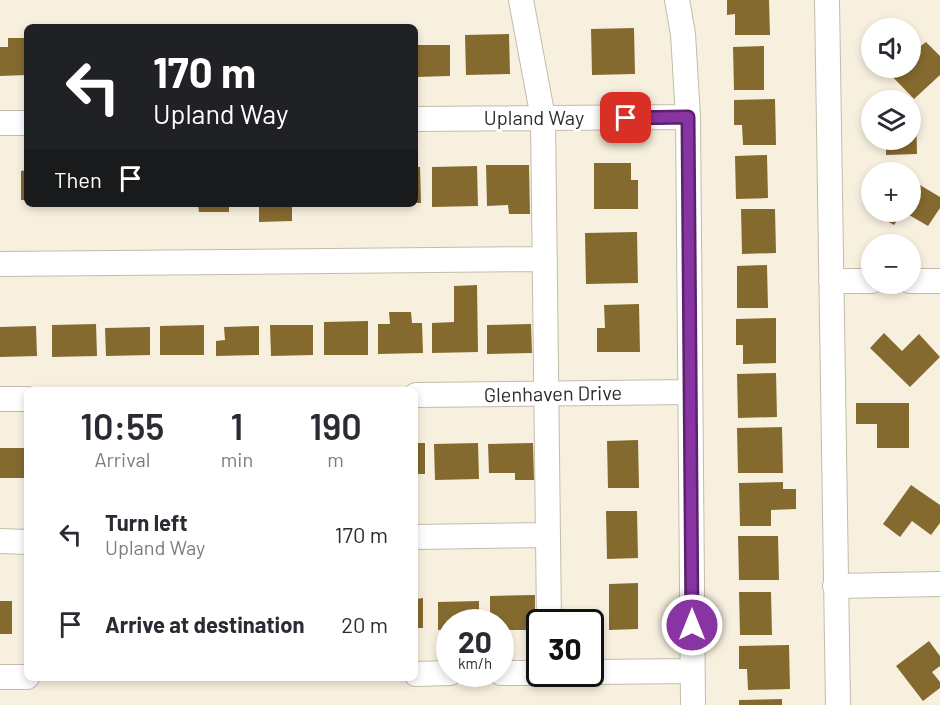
<!DOCTYPE html>
<html lang="en">
<head>
<meta charset="utf-8">
<style>
  body { margin:0; font-family:Barlow,sans-serif; background:#f7f7f7; color:#2b2b33; height:100vh; display:flex; flex-direction:column; font-size:22px; white-space:nowrap }
  * { box-sizing:border-box; margin:0 }
  p { font-size:20px; color:#7c7c81 }
  .icon { flex:none; width:33px; height:33px; fill:none; stroke:currentColor; stroke-width:2; stroke-linecap:round; stroke-linejoin:round }
  .map { position:relative; flex:1; overflow:hidden }
  .sheet { position:absolute; left:24px; top:387px; width:394px; height:294px; display:flex; flex-direction:column; background:#fff; border-radius:9px; box-shadow:0 3px 9px #0003 }
  .sheet>* { flex:none }
  .hud { position:absolute; left:24px; top:24px; width:394px; height:183px; border-radius:9px; box-shadow:0 3px 9px #0003; background:#202124; color:#fff; overflow:hidden }
  .controls { position:absolute; left:861px; top:18px; display:grid; gap:12px }
  .controls a { display:grid; place-items:center; width:60px; height:60px; border-radius:50%; background:#fff; box-shadow:0 3px 9px #0003; font-size:30px }
  .speed { position:absolute; left:436px; top:609px; display:flex; gap:12px; font-size:30px; font-weight:700; text-align:center }
  .speed>* { display:grid; place-content:center; width:78px; height:78px; border-radius:50%; background:#fff; box-shadow:0 3px 9px #0003; line-height:1 }
  .speed small { font-size:15px; font-weight:400 }
  .speed .limit { border:3px solid #111; border-radius:9px; background:#fff; color:#111 }
  .pin { position:absolute; display:grid; place-items:center; width:51px; height:51px; color:#fff; margin:-26px; border-radius:12px; box-shadow:0 3px 9px #0006 }
  .me { position:absolute; width:66px; margin:-33px; rotate:0deg; stroke-linejoin:round; filter:drop-shadow(0 0 4px #0008) }
  .turn { display:flex; align-items:center; gap:21px; height:126px; padding:0 30px; font-size:27px }
  .turn .icon { width:78px; height:78px; stroke-width:2.5 }
  .turn b { display:block; font-size:42px; line-height:51px }
  .then { display:flex; align-items:center; height:57px; padding:0 30px; background:#0003; gap:12px; font-size:22px }
  .eta { display:flex; justify-content:space-evenly; align-items:center; height:102px; text-align:center }
  .eta b { font-size:36px; font-weight:600; line-height:42px }
  ul { padding:0; list-style:none }
  li { display:flex; align-items:center; gap:18px; height:90px; padding:0 30px }
  li div { flex:1 }
  li b { display:block; font-size:22px }
  li em { font-style:normal }
  .map>svg:first-child { display:block }
  .building { fill:#856a2f }
  .lines { fill:none; stroke-linecap:round; stroke-linejoin:round }
  .minor-casing { stroke:#c3bcac; stroke-width:26 }
  .minor { stroke:#fff; stroke-width:24 }
  .route-casing { stroke:#59226a; stroke-width:15 }
  .route { stroke:#8934a3; stroke-width:10 }
  .labels { text-anchor:middle; stroke-width:6; stroke-linejoin:round; paint-order:stroke }
  .street-label { font-size:20px; fill:#302d27; stroke:#fff }
</style>
</head>
<body>
<div class="map">
<svg width="940" height="705" viewBox="0 0 940 705">
  <rect width="100%" height="100%" fill="#f8f0df"/>
  <path class="building" d="M727,0H769L770,35H735V14L727,15Z
    M634,28L635,74L592,75L591,29Z
    M509,34L510,74L466,75L465,35Z
    M8,38H27V75L0,76V47H8Z
    M926,42L940,56V75L914,99L884,68H910V54Z
    M416,45H450V76L416,77Z
    M764,46V90H734L733,47Z
    M775,99L776,145H743L742,125H734V100Z
    M910,110H916L917,154L886,155V140H910Z
    M767,155L768,198L736,199L735,156Z
    M594,163H631V180H638V209H594Z
    M486,165H529L530,214H509L508,205L487,206Z
    M477,166L478,206L432,207V167Z
    M416,167H420L421,203H416Z
    M27,170V200H21V171Z
    M910,179L940,197V208L928,226L904,212H910Z
    M198,204H229V212H199Z
    M259,204H292V221L259,222Z
    M741,209H775L776,253L742,254Z
    M883,212H903L894,225L880,217Z
    M637,232L638,283L586,284L585,233Z
    M767,265L768,308H737V266Z
    M477,285L478,352L432,353V323L454,322V286Z
    M639,304L640,352H597V328H605L604,305Z
    M389,312H411L412,323H422L423,353L378,354V324H390Z
    M776,318V363L743,364V345H736V319Z
    M368,321V355H324V322Z
    M96,324L97,356L52,357V325Z
    M531,324L532,353L487,354V325Z
    M204,325V355H160V326Z
    M270,325H313V355L271,356Z
    M36,326L37,356L0,357V327Z
    M259,326V355L216,356V341L225,340L224,327Z
    M150,327V355L106,356L105,328Z
    M884,333L902,351L919,334L940,357L910,387L870,348Z
    M776,373L777,417L738,418L737,374Z
    M856,403H909V448H877V424H856Z
    M782,427L783,473H738L737,428Z
    M638,440L639,488H608L607,441Z
    M416,443H425V474H416Z
    M478,443L479,479L435,480L434,444Z
    M533,443L534,480H515V473H489L488,444Z
    M0,448H27V478H0Z
    M783,482V489H796V509L771,510V526H740L739,483Z
    M911,485L940,505V523L931,535L912,521L900,537L883,524Z
    M606,511H637L638,558L607,559Z
    M738,536H778L779,580H739Z
    M638,583V629L609,630V584Z
    M739,592H771L772,635H740Z
    M535,595V630H501V622H490V596Z
    M423,598V628H416V599Z
    M0,601H12V634H0Z
    M479,601V622H450V629L438,630V602Z
    M929,641L940,656V666L932,672L940,682V688L923,701L896,666Z
    M789,645L790,689L748,690L747,669H739V646Z
    M782,699V705H739V700Z"/>
  <g class="lines">
    <defs>
      <path id="minor" d="M521,0L543,118L549,622
        M677,0L683,34L688,117L693,705
        M827,0L838,705
        M416,119L688,117
        M0,123H27
        M0,264L545,259
        M831,281H872
        M910,281H940
        M416,395L690,392
        M0,399H27
        M416,537L548,535
        M0,541L27,542
        M835,586L940,584
        M591,672L692,671
        M501,673H540
        M416,674L450,673
        M0,677H27"/>
    </defs>
    <use href="#minor" class="minor-casing"/>
    <use href="#minor" class="minor"/>
  </g>
  <g class="lines">
    <defs>
      <path id="route" d="M626,118L688,117L692,625"/>
    </defs>
    <use href="#route" class="route-casing"/>
    <use href="#route" class="route"/>
  </g>
  <g class="labels">
    <g class="street-label">
      <text x="534" y="125">Upland Way</text>
      <text transform="translate(553 394) rotate(-1)" y="7">Glenhaven Drive</text>
    </g>
  </g>
</svg>
<div class="controls">
<a><svg class="icon" aria-label="sound" viewBox="0 0 24 24"><path d="M4 9h4l5-4v14l-5-4H4zM17 9q2 3 0 6"/></svg></a>
<a><svg class="icon" aria-label="layers" viewBox="0 0 24 24"><path d="M12 4l9 5-9 5-9-5zM3 14l9 5 9-5"/></svg></a>
<a>+</a>
<a>−</a>
</div>
<div class="speed"><div>20<small>km/h</small></div><div class="limit">30</div></div>
<div class="pin" style="left:626px;top:118px;background:#d93025"><svg class="icon" aria-label="arrive" viewBox="0 0 24 24"><path d="M6 21V4h12l-3 4 3 4H6"/></svg></div>
<svg class="me" style="left:692px;top:625px" viewBox="-20 -20 40 40"><circle r="17" fill="#8934a3" stroke="#fff" stroke-width="3"/><path d="M0-11L8 9 0 5-8 9z" fill="#fff"/></svg>
<div class="hud">
<div class="turn"><svg class="icon" aria-label="left" viewBox="0 0 24 24"><path d="M17 20v-9H6M10 6l-5 5 5 5"/></svg><div><b>170 m</b>Upland Way</div></div>
<div class="then">Then<svg class="icon" aria-label="arrive" viewBox="0 0 24 24"><path d="M6 21V4h12l-3 4 3 4H6"/></svg></div>
</div>
<section class="sheet">
<div class="eta">
<div><b>10:55</b><p>Arrival</p></div>
<div><b>1</b><p>min</p></div>
<div><b>190</b><p>m</p></div>
</div>
<ul>
<li><svg class="icon" aria-label="left" viewBox="0 0 24 24"><path d="M17 20v-9H6M10 6l-5 5 5 5"/></svg><div><b>Turn left</b><p>Upland Way</p></div><em>170 m</em></li>
<li><svg class="icon" aria-label="arrive" viewBox="0 0 24 24"><path d="M6 21V4h12l-3 4 3 4H6"/></svg><div><b>Arrive at destination</b></div><em>20 m</em></li>
</ul>
</section>
</div>
</body>
</html>
